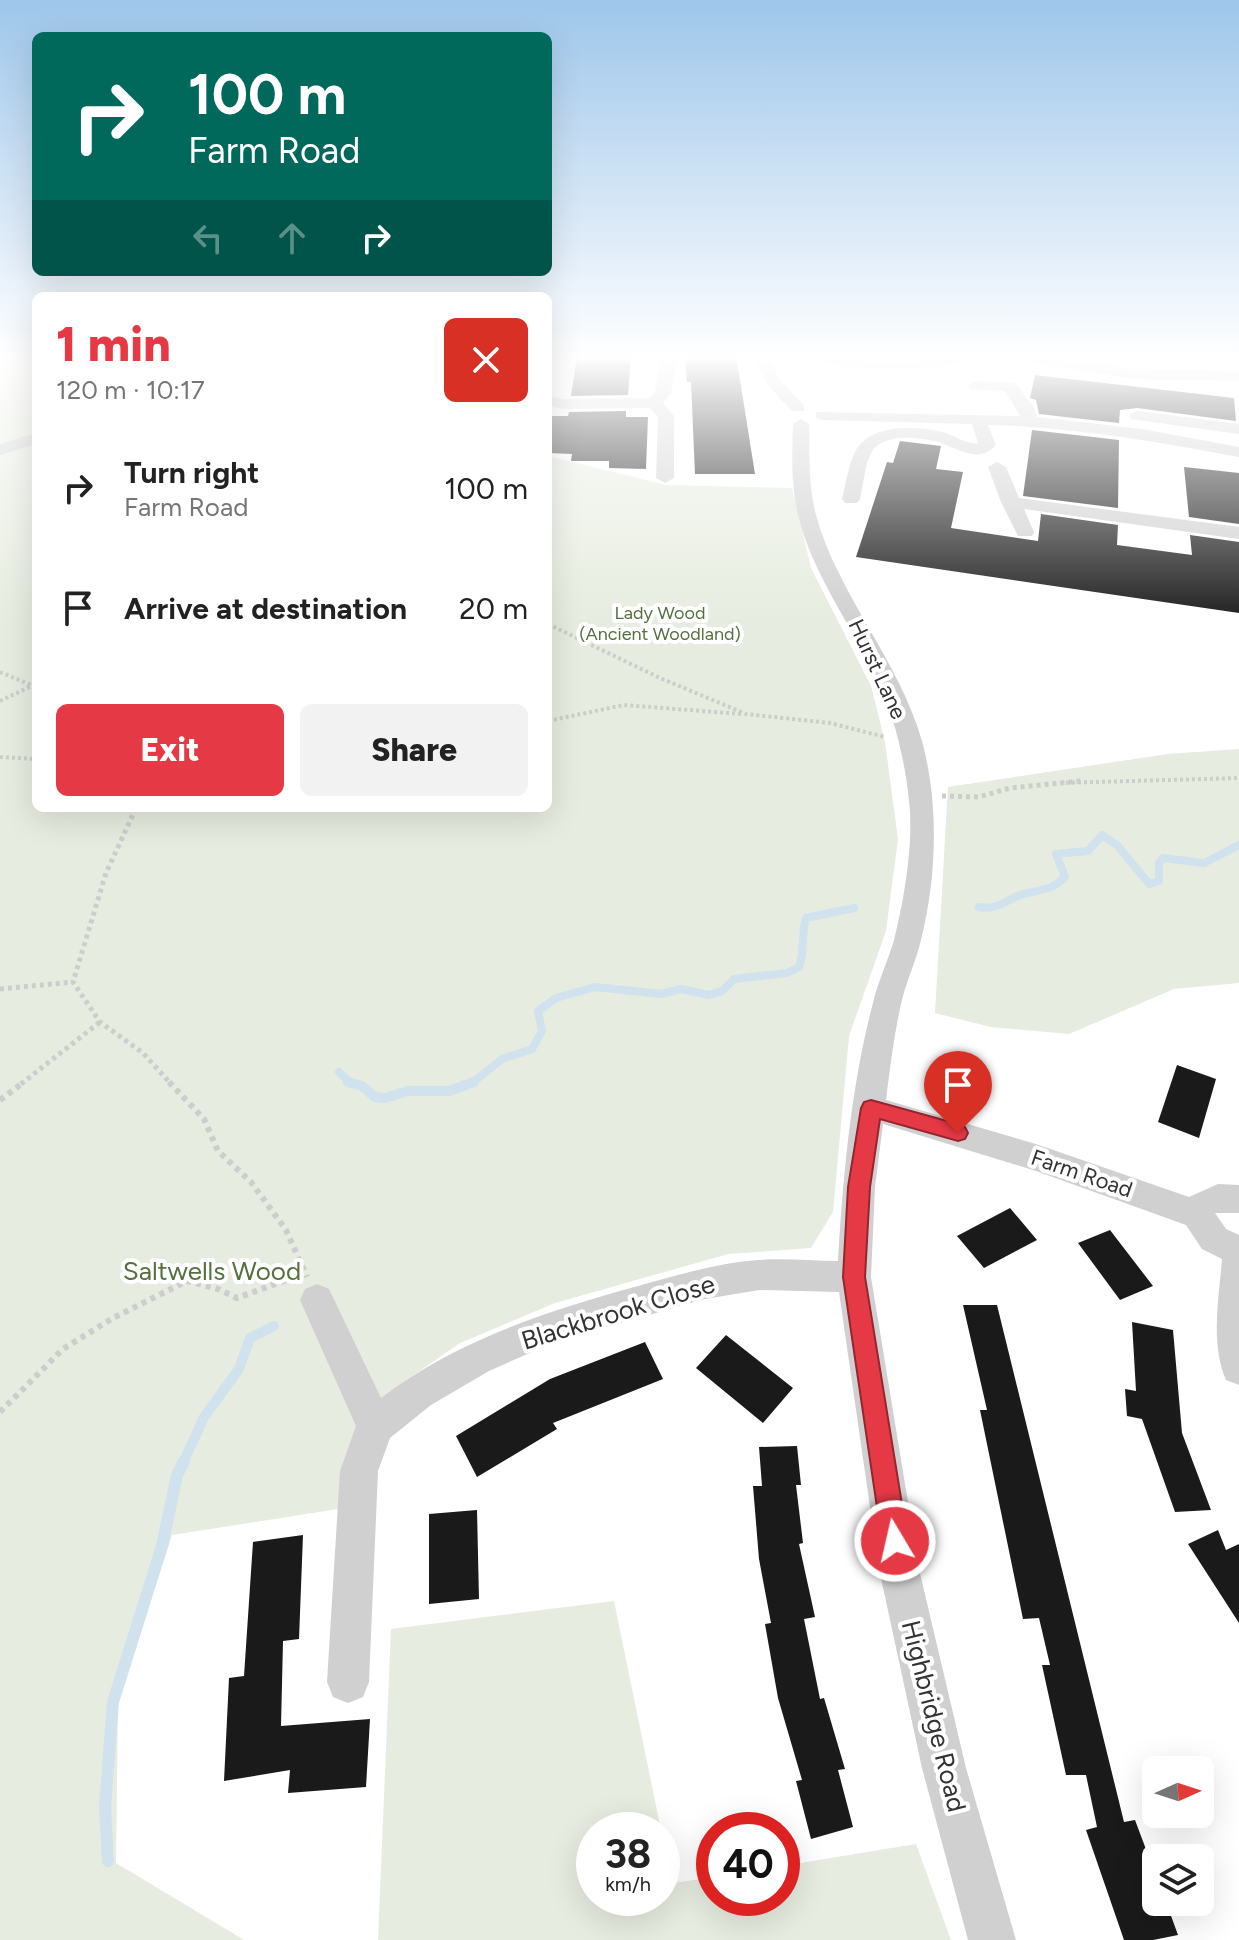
<!DOCTYPE html>
<html lang="en">
<head>
<meta charset="utf-8">
<style>
  body { margin:0; font-family:Figtree,sans-serif; background:#f2f2f2; color:#222; height:100vh; display:flex; flex-direction:column; font-size:30px; white-space:nowrap }
  * { box-sizing:border-box; margin:0 }
  p { font-size:26px; color:#767676 }
  .icon { flex:none; width:44px; height:44px; fill:none; stroke:currentColor; stroke-width:2; stroke-linecap:round; stroke-linejoin:round }
  .map { position:relative; flex:1; overflow:hidden }
  .details { position:absolute; left:32px; top:292px; width:520px; height:520px; display:flex; flex-direction:column; background:#fff; border-radius:12px; box-shadow:0 8px 32px #0002 }
  .details>* { flex:none }
  .top-card { position:absolute; left:32px; top:32px; width:520px; height:244px; border-radius:12px; box-shadow:0 8px 32px #0002; background:#00695c; color:#fff; overflow:hidden }
  .needle { width:52px; rotate:87deg }
  .controls { position:absolute; left:1142px; top:1756px; display:grid; gap:16px }
  .controls a { display:grid; place-items:center; width:72px; height:72px; border-radius:12px; background:#fff; box-shadow:0 8px 32px #0002; font-size:40px }
  .speed { position:absolute; left:576px; top:1812px; display:flex; gap:16px; font-size:40px; font-weight:700; text-align:center }
  .speed>* { display:grid; place-content:center; width:104px; height:104px; border-radius:50%; background:#fff; box-shadow:0 8px 32px #0002; line-height:1 }
  .speed small { font-size:20px; font-weight:400 }
  .speed .limit { border:12px solid #d22; background:#fff; color:#111 }
  .pin { position:absolute; display:grid; place-items:center; width:68px; height:68px; color:#fff; margin:-82px -34px; border-radius:50% 50% 50% 0; rotate:-45deg; box-shadow:0 0 8px #0007 }
  .pin .icon { rotate:45deg }
  .me { position:absolute; width:88px; margin:-44px; rotate:351deg; stroke-linejoin:round; filter:drop-shadow(0 0 6px #0008) }
  .turn { display:flex; align-items:center; gap:28px; height:168px; padding:0 24px; font-size:36px }
  .turn .icon { width:104px; height:104px; stroke-width:2.5 }
  .turn b { display:block; font-size:56px; line-height:68px }
  .lanes { display:flex; align-items:center; height:76px; padding:0 24px; background:#0003; justify-content:center; gap:40px; direction:ltr }
  .lanes .off { opacity:.35 }
  .round { display:grid; place-items:center; flex:none; width:84px; height:84px; border-radius:12px; background:#f2f2f2 }
  .overview { display:flex; align-items:center; justify-content:space-between; height:136px; padding:0 24px }
  h1 { font-size:48px; font-weight:800; line-height:60px; color:#e63946 }
  .button { display:flex; gap:16px; margin-top:auto; padding:16px 24px }
  .button a { flex:1; height:92px; border-radius:12px; background:#e63946; color:#fff; font-size:32px; font-weight:800; line-height:92px; text-align:center }
  .button a+a { background:#f2f2f2; color:#222 }
  ul { padding:0; list-style:none }
  li { display:flex; align-items:center; gap:24px; height:120px; padding:0 24px }
  li div { flex:1 }
  li b { display:block; font-size:30px }
  li em { font-style:normal }
  .map>svg:first-child { display:block }
  .green { fill:#e6ecdf }
  .lines { fill:none; stroke-linecap:round; stroke-linejoin:round }
  .stream-far2 { stroke:#cfe2ee; stroke-width:8 }
  .stream-far1 { stroke:#cfe2ee; stroke-width:10 }
  .stream { stroke:#cfe2ee; stroke-width:12 }
  .building { fill:#1a1a1a }
  .path-far2 { stroke:#cdcdcd; stroke-width:4; stroke-dasharray:3 3; stroke-linecap:butt }
  .path-far1 { stroke:#cdcdcd; stroke-width:5; stroke-dasharray:4 4; stroke-linecap:butt }
  .path { stroke:#cdcdcd; stroke-width:6; stroke-dasharray:5 5; stroke-linecap:butt }
  .minor { fill:#d0d0d0; fill-rule:evenodd }
  .route { fill:#e63946; stroke:#96252e; stroke-width:2 }
  .labels { text-anchor:middle; stroke-width:8; stroke-linejoin:round; paint-order:stroke }
  .far-park-label { font-size:18px; fill:#56703f; stroke:#fff }
  .street-label { font-size:22px; fill:#333; stroke:#fff }
  .near-park-label { font-size:26px; fill:#56703f; stroke:#fff }
  .near-street-label { font-size:26px; fill:#333; stroke:#fff }
</style>
</head>
<body>
<div class="map">
<svg width="1239" height="1940" viewBox="0 0 1239 1940">
  <rect width="100%" height="100%" fill="#fff"/>
  <path class="green" d="M0,355H36V808H548V456L666,485L792,488L811,568L871,686L885,742L898,839L886,931L849,1036L833,1212L811,1248L728,1254L555,1303L460,1343L401,1384L362,1419L338,1509L172,1535L118,1702L116,1863L244,1940H0Z
    M1239,749V983L1174,989L1069,1034L991,1027L935,1013L948,787L1168,754Z
    M614,1601L661,1830H594V1898H662V1833L674,1883L714,1877V1898H782V1866L916,1844L951,1940H378L391,1629Z"/>
  <g class="lines">
    <path class="stream-far2" d="M979,907C997,911 1007,899 1023,894C1039,890 1053,890 1065,877L1056,854L1088,851L1102,835L1117,845L1149,884L1159,881V863L1163,858L1204,863L1239,845
      M339,1072L351,1084
      M471,1084L502,1059L532,1049L542,1031L538,1011L556,998L595,987L661,994L681,989L709,995L722,991L734,979L787,973L799,967C805,951 801,934 806,918L854,908"/>
    <path class="stream-far1" d="M348,1082L362,1086L375,1097L385,1098L408,1091H449L474,1082
      M183,1463L204,1417L239,1369L250,1338L274,1326"/>
    <path class="stream" d="M108,1861L105,1807L113,1702L162,1546L177,1475L184,1461"/>
  </g>
  <path class="building" d="M577,355H631L628,395L571,396Z
    M700,355H736L755,474H695L691,382H687L685,357Z
    M1035,375L1234,398L1236,421L1137,408L1120,410L1119,423L1039,414L1036,400L1030,398Z
    M626,411V417H648L646,469L609,468V461H571L572,454L548,453V416H568L569,412Z
    M1032,430L1119,440L1118,508L1023,496Z
    M900,441L941,446L936,469L963,472L951,528L1038,541L1041,514L1118,525L1117,545L1192,555L1190,535L1239,542V613L856,557L887,462L893,463Z
    M1184,467L1239,473V524L1189,517Z
    M1177,1065L1216,1079L1199,1138L1158,1122Z
    M1010,1208L1037,1240L984,1268L957,1236Z
    M1110,1230L1153,1286L1120,1300L1078,1243Z
    M963,1305H997L1124,1822L1135,1820L1156,1876V1902H1166L1178,1935L1153,1940H1124L1086,1830L1097,1827L1086,1775H1066L1042,1665H1050L1039,1618L1023,1619L980,1410H987Z
    M1132,1322L1173,1330L1182,1433L1211,1510L1175,1512L1142,1419L1127,1416L1125,1389L1136,1391Z
    M726,1335L793,1388L763,1423L696,1368Z
    M645,1342L663,1379L553,1423L557,1429L477,1477L456,1436L550,1379Z
    M797,1446L801,1485H796L803,1543L799,1544L815,1617L804,1619L820,1699L824,1698L845,1769L838,1770L853,1827L811,1839L796,1781L802,1780L778,1698L765,1624L771,1623L759,1559L753,1486H762L759,1447Z
    M477,1510L479,1599L429,1604V1514Z
    M1218,1530L1226,1550L1239,1544V1623L1188,1544Z
    M303,1535L299,1639L283,1641L281,1726L370,1719L366,1787L288,1793L290,1770L224,1781L229,1678L244,1676L253,1542Z"/>
  <g class="lines">
    <path class="path-far2" d="M548,624L660,678L746,714L830,723L885,737
      M0,672L36,687
      M0,701L32,686
      M548,721L624,705L741,714
      M0,757L36,759
      M1060,783L1239,778"/>
    <path class="path-far1" d="M942,796L979,797L1010,788L1081,781
      M136,808L106,873L73,982L100,1022L143,1053L171,1084
      M0,989L73,982
      M21,1084L100,1022"/>
    <path class="path" d="M169,1082L204,1119L218,1151L251,1182L286,1230L307,1277
      M0,1100L24,1082
      M0,1412L63,1349L113,1318L187,1281L218,1289L237,1298L300,1275"/>
    <path class="minor" d="M661,355H677L671,393L663,403L674,416V478L665,483L656,478L658,417L650,408L564,409L548,406V396L564,399L650,398L655,392Z
      M756,355H772L778,378L804,405V411H792C776,394 759,380 756,355Z
      M819,355L876,361L974,355C952,373 850,372 823,362Z
      M1007,355H1044L1134,369L1239,371V381L1134,379L1015,360Z
      M976,381L1015,383L1033,406L1037,417L1142,429L1239,447V457C1156,442 1073,427 988,425L996,445C978,465 958,448 938,442C921,437 885,433 873,450C864,463 864,484 860,499L857,503H845L842,499C846,483 848,465 856,450C872,423 916,426 943,432C954,435 967,445 978,443L972,424L822,420L816,418V412L1020,416L1005,391L970,389L968,386Z
      M1137,411L1239,424V434L1131,419L1129,416L1131,413Z
      M801,419L809,424C810,454 808,486 816,515C837,593 899,660 922,741C939,804 937,876 921,940C916,961 906,982 901,1004C894,1035 890,1068 886,1100L1036,1144L1189,1197L1218,1184L1239,1185V1213H1215L1226,1229L1239,1235V1385L1226,1380C1210,1343 1219,1298 1222,1259L1202,1249L1186,1225L1036,1171L883,1124L875,1187L871,1277L919,1569L966,1768L1016,1940H968L922,1768L879,1569L839,1292L759,1290L705,1299L557,1341L489,1371L431,1405L390,1438L378,1471L369,1682L363,1697L348,1703L333,1697L327,1682L340,1471L356,1426L300,1300L305,1289L317,1284L329,1289L381,1398C457,1340 547,1311 638,1286C678,1275 717,1263 758,1260C784,1258 812,1261 838,1261C843,1176 851,1086 873,1003C878,981 888,961 894,940C904,901 914,841 909,801C905,760 894,716 877,678C851,625 812,573 798,515C791,486 792,454 793,424Z
      M36,433V444L0,455V444Z
      M997,462L1006,467L1019,498L1239,527V539L1024,509L1034,532L1032,536H1018L1001,502L988,467Z"/>
  </g>
  <linearGradient id="sky" x2="0" y2="1"><stop stop-color="#9ec6ea"/><stop offset="0.57" stop-color="#fff"/><stop offset="1" stop-color="#fff" stop-opacity="0"/></linearGradient>
  <rect width="1239" height="627" fill="url(#sky)"/>
  <path class="route" d="M871,1100L958,1124L965,1127L968,1133L965,1139L958,1141L880,1119L870,1187L865,1277L908,1541L904,1550L895,1554L885,1550L882,1541L843,1277L848,1187L861,1108L864,1102Z"/>
  <g class="labels">
    <g class="far-park-label">
      <text x="660" y="619">Lady Wood<tspan x="660" dy="21">(Ancient Woodland)</tspan></text>
    </g>
    <g class="street-label">
      <text transform="translate(878 669) rotate(65)" y="8">Hurst Lane</text>
      <text transform="translate(1082 1173) rotate(19)" y="8">Farm Road</text>
    </g>
    <g class="near-park-label">
      <text x="212" y="1280">Saltwells Wood</text>
    </g>
    <g class="near-street-label">
      <text transform="translate(618 1312) rotate(-17)" y="9">Blackbrook Close</text>
      <text transform="translate(934 1716) rotate(76)" y="9">Highbridge Road</text>
    </g>
  </g>
</svg>
<div class="controls">
<a><svg class="needle" viewBox="-14 -14 28 28"><path d="M0-13l5 13h-10z" fill="#e53935"/><path d="M0 13l5-13h-10z" fill="#767676"/></svg></a>
<a><svg class="icon" aria-label="layers" viewBox="0 0 24 24"><path d="M12 4l9 5-9 5-9-5zM3 14l9 5 9-5"/></svg></a>
</div>
<div class="speed"><div>38<small>km/h</small></div><div class="limit">40</div></div>
<div class="pin" style="left:958px;top:1133px;background:#d93025"><svg class="icon" aria-label="arrive" viewBox="0 0 24 24"><path d="M6 21V4h12l-3 4 3 4H6"/></svg></div>
<svg class="me" style="left:895px;top:1541px" viewBox="-20 -20 40 40"><circle r="17" fill="#e63946" stroke="#fff" stroke-width="3"/><path d="M0-11L8 9 0 5-8 9z" fill="#fff"/></svg>
<div class="top-card">
<div class="turn"><svg class="icon" aria-label="right" viewBox="0 0 24 24"><path d="M7 20v-9h11M14 6l5 5-5 5"/></svg><div><b>100 m</b>Farm Road</div></div>
<div class="lanes"><svg class="icon off" aria-label="left" viewBox="0 0 24 24"><path d="M17 20v-9H6M10 6l-5 5 5 5"/></svg><svg class="icon off" aria-label="ahead" viewBox="0 0 24 24"><path d="M12 20V5M6 11l6-6 6 6"/></svg><svg class="icon" aria-label="right" viewBox="0 0 24 24"><path d="M7 20v-9h11M14 6l5 5-5 5"/></svg></div>
</div>
<section class="details">
<div class="overview"><div><h1>1 min</h1><p>120 m · 10:17</p></div><a class="round" style="background:#d93025;color:#fff"><svg class="icon" aria-label="close" viewBox="0 0 24 24"><path d="M6 6l12 12M18 6L6 18"/></svg></a></div>
<ul>
<li><svg class="icon" aria-label="right" viewBox="0 0 24 24"><path d="M7 20v-9h11M14 6l5 5-5 5"/></svg><div><b>Turn right</b><p>Farm Road</p></div><em>100 m</em></li>
<li><svg class="icon" aria-label="arrive" viewBox="0 0 24 24"><path d="M6 21V4h12l-3 4 3 4H6"/></svg><div><b>Arrive at destination</b></div><em>20 m</em></li>
</ul>
<div class="button"><a>Exit</a><a>Share</a></div>
</section>
</div>
</body>
</html>
